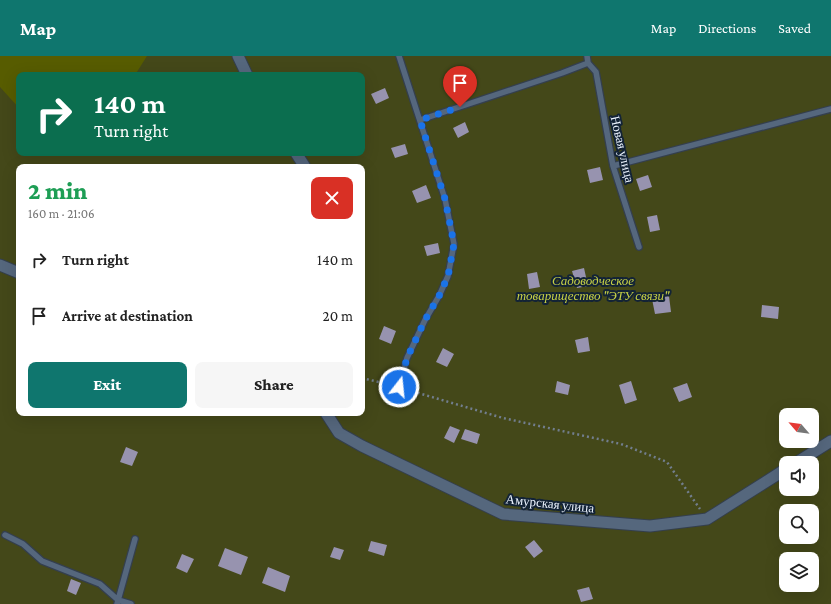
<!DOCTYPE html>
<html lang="en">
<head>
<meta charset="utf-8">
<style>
  body { margin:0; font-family:"Crimson Pro",serif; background:#f6f6f6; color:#222; height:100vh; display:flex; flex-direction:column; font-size:15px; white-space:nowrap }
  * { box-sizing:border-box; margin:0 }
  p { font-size:13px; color:#767676 }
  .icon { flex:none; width:22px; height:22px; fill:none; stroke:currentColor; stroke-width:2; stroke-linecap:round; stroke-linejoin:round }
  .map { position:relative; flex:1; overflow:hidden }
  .details { position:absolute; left:16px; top:108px; width:349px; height:252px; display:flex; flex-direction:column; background:#fff; border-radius:8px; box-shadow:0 4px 16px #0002 }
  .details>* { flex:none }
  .banner { position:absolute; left:16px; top:16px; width:349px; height:84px; border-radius:8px; box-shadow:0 4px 16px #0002; background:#0b6e4f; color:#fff; overflow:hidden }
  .needle { width:26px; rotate:298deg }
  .tools { position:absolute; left:779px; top:352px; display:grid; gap:8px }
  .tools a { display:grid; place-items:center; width:40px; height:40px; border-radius:8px; background:#fff; box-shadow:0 4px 16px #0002; font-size:20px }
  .pin { position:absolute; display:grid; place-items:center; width:34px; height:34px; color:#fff; margin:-41px -17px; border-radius:50% 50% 50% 0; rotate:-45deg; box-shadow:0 0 4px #0007 }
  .pin .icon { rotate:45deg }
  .me { position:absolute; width:44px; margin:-22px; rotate:16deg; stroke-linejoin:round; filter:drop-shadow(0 0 3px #0008) }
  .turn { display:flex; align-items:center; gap:14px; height:84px; padding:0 12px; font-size:18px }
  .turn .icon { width:52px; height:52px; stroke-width:2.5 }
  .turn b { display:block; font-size:28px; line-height:34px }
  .round { display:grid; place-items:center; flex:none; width:42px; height:42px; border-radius:8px; background:#f6f6f6 }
  .summary { display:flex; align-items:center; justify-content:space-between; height:68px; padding:0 12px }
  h1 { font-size:24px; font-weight:800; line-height:30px; color:#1e9e55 }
  .primary-button { display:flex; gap:8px; margin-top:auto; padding:8px 12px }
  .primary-button a { flex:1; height:46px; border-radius:8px; background:#0f766e; color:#fff; font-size:16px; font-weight:800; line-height:46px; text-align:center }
  .primary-button a+a { background:#f6f6f6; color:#222 }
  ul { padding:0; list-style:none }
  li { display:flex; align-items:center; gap:12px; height:56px; padding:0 12px }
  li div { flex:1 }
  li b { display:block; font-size:15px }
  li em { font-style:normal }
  header { display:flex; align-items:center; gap:24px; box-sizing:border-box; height:56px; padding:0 20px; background:#0f766e; color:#fff }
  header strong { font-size:19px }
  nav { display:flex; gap:22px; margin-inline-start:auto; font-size:14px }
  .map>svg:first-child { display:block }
  .green { fill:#444819; fill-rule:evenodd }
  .forest { fill:#575c00 }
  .building { fill:#9793af }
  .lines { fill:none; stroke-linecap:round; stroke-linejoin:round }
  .service-casing { stroke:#343f4e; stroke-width:8 }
  .minor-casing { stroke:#343f4e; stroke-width:13 }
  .path { stroke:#727e8e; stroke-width:2.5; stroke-dasharray:2 3; stroke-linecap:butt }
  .service { stroke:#55677d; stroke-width:5.5 }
  .minor { stroke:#55677d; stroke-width:11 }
  .route { stroke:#1a73e8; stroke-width:7; stroke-dasharray:0 12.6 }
  .labels { text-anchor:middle; stroke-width:4; stroke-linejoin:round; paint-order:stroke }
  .street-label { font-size:13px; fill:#eaf2fd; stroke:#132336 }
  .park-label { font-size:13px; font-style:italic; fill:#c7d146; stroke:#132336 }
</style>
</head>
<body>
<header>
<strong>Map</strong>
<nav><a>Map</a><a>Directions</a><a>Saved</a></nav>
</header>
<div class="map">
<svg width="831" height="548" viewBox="0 0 831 548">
  <rect width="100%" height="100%" fill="#132336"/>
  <path class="green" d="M0,0H831V548H0ZM19,19H362V97H19ZM19,111H362V357H19ZM786,359H812V385H786ZM786,407H812V433H786ZM786,455H812V481H786ZM786,503H812V529H786Z"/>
  <path class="forest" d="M0,0H147L135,19H19V52L0,31Z"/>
  <path class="building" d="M385,32L389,42L376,48L371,38Z
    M465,66L469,76L458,82L453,72Z
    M405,88L408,98L395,102L391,92Z
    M600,111L603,124L590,127L587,114Z
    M648,119L652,131L640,135L636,123Z
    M426,129L431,142L417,147L412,135Z
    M657,159L660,174L650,176L647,161Z
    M438,187L440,197L427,200L424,190Z
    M584,212L588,230L577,232L572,215Z
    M537,216L540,231L529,233L527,218Z
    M669,240L671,256L655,258L652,243Z
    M762,249L779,251L778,263L761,261Z
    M384,270L396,275L391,288L379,283Z
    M588,281L590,295L578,297L575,284Z
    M443,292L454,298L447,311L436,306Z
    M557,325L570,329L568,339L555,336Z
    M631,325L637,344L625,348L619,329Z
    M687,327L692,341L679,346L673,332Z
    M450,370L460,374L454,387L444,382Z
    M465,373L480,378L477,388L461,383Z
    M126,391L138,396L132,410L120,406Z
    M534,484L543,495L534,502L525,491Z
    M371,485L387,489L384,500L368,495Z
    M334,491L344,494L340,504L330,501Z
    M225,492L248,501L241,519L218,510Z
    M182,498L194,503L187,517L176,512Z
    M268,511L290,520L285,536L262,527Z
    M71,523L81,527L76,539L67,535Z
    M589,531L593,543L581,546L577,534Z"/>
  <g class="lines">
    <defs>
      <path id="service" d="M587,0L588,7L596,16L613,110L639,191
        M420,64L562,17L588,7
        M613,110L831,53
        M399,331L407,302L425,264L439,240L448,220L454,188L445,143L399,0
        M5,479L23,488L42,505L100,528L118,544L131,548
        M117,548L135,483"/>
      <path id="minor" d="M238,0L247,19
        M296,97L305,111
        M0,209L19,217
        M326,357L339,377L362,390L503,458L650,470L707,463L786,413
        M796,407L831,385"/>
    </defs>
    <use href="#service" class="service-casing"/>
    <use href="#minor" class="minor-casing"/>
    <path class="path" d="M362,322L391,329
      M408,334L503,362L621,388L667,406L700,453"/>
    <use href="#service" class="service"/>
    <use href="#minor" class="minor"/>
  </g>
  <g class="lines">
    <path class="route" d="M399,331L407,302L425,264L439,240L448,220L454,188L445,143L420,64L460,51"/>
  </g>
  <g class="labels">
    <g class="street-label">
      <text transform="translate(623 93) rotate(77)" y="5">Новая улица</text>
      <text transform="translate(550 447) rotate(6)" y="5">Амурская улица</text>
    </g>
    <g class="park-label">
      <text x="593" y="229">Садоводческое<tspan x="593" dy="15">товарищество "ЭТУ связи"</tspan></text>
    </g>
  </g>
</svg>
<div class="tools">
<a><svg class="needle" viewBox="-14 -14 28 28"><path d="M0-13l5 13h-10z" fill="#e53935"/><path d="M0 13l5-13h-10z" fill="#767676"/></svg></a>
<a><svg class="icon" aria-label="sound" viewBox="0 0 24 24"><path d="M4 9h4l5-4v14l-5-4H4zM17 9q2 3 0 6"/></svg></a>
<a><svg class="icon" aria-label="search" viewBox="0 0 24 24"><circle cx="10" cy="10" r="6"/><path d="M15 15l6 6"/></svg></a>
<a><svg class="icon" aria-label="layers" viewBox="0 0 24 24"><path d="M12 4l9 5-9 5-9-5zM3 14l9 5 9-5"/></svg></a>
</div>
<div class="pin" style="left:460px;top:51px;background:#d93025"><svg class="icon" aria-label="arrive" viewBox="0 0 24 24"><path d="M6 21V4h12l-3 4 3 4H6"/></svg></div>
<svg class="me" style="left:399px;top:331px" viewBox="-20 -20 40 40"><circle r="17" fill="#1a73e8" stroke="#fff" stroke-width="3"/><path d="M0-11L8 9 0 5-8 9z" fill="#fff"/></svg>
<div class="banner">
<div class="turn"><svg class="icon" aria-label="right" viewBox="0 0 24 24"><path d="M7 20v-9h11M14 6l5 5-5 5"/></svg><div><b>140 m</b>Turn right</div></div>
</div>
<section class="details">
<div class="summary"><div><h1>2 min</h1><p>160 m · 21:06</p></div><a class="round" style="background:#d93025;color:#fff"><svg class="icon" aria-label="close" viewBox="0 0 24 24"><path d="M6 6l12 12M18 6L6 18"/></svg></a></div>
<ul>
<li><svg class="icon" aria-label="right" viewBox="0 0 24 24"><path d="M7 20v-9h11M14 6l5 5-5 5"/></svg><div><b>Turn right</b></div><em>140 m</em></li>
<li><svg class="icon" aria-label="arrive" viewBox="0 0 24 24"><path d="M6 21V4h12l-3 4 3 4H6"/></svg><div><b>Arrive at destination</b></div><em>20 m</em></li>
</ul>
<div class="primary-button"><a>Exit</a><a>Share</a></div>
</section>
</div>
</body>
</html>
